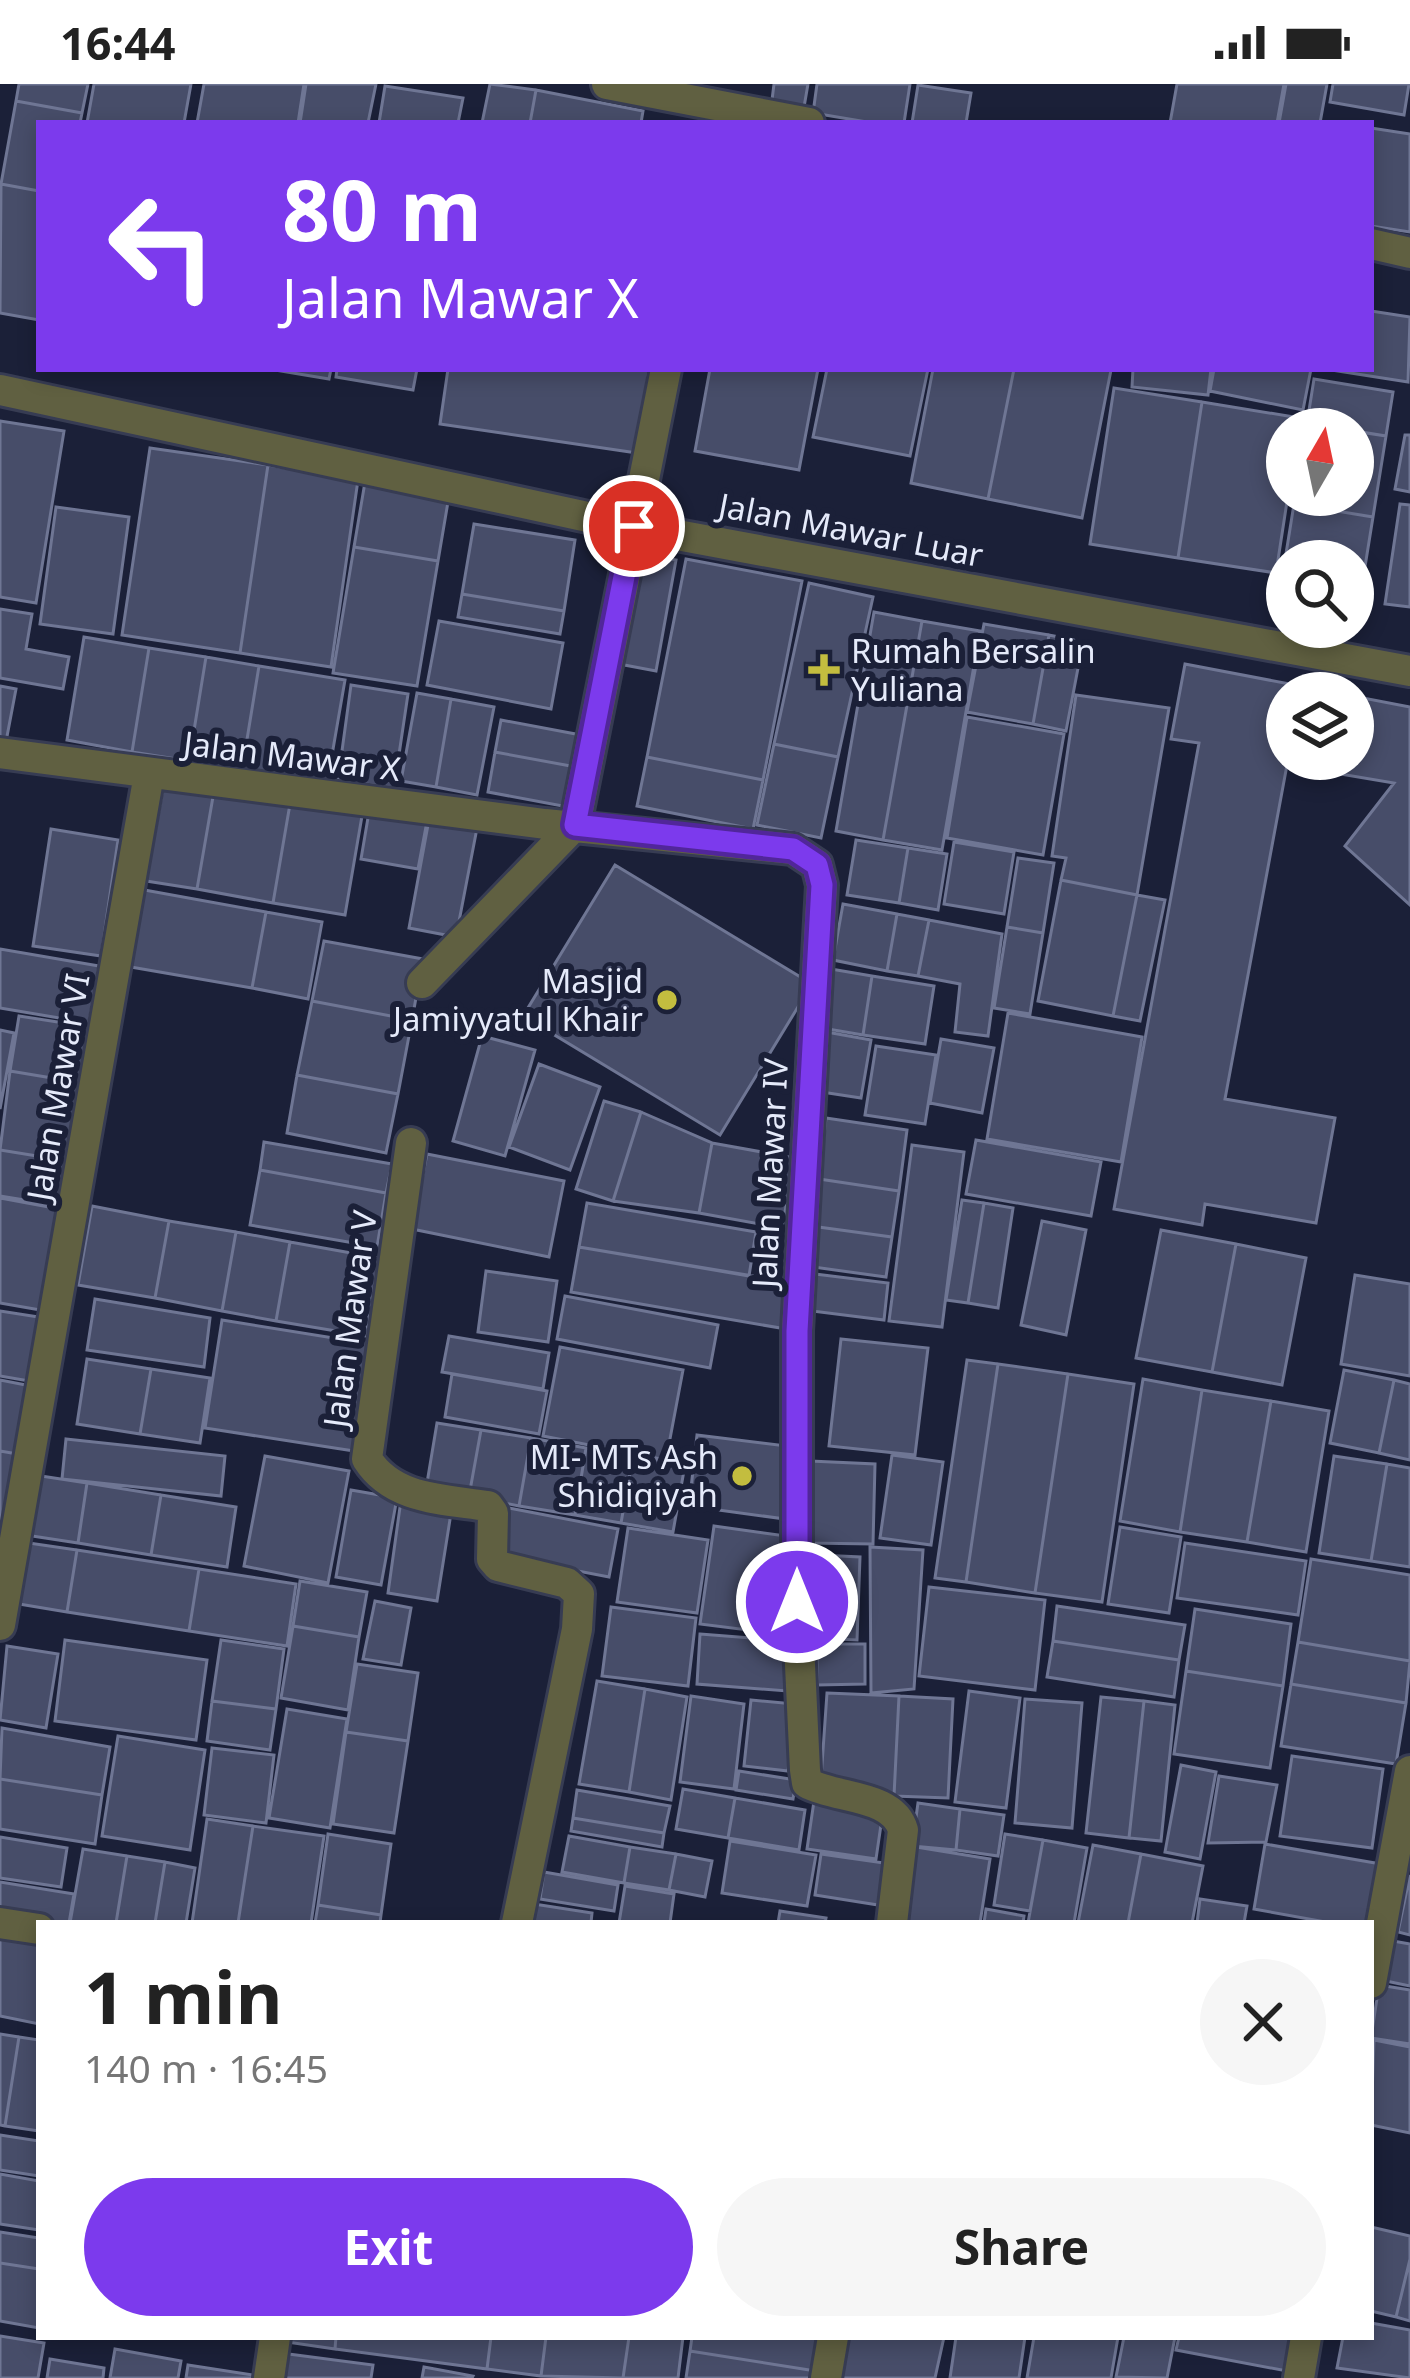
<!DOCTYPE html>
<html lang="en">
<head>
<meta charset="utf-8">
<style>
  body { margin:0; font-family:"Noto Sans",sans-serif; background:#f6f6f6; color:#222; height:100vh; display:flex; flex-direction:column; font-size:45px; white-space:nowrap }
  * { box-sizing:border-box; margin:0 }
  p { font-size:39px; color:#767676 }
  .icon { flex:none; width:66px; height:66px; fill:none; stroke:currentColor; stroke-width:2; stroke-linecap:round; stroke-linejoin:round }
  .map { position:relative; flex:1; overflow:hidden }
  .side { position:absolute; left:36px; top:1836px; width:1338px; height:420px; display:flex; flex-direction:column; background:#fff; border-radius:0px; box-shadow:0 6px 18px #0003 }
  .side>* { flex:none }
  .guide { position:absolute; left:36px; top:36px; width:1338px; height:252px; border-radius:0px; box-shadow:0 6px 18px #0003; background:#7c3aed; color:#fff; overflow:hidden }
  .needle { width:78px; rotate:9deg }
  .controls { position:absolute; left:1266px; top:324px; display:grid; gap:24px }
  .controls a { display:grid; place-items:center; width:108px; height:108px; border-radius:50%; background:#fff; box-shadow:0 6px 18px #0003; font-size:60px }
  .pin { position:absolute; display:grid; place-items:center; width:102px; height:102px; color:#fff; margin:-51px; border:6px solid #fff; border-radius:50%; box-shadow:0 3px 12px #0007 }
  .me { position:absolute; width:132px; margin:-66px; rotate:0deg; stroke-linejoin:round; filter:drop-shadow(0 0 9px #0008) }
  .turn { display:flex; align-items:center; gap:42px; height:252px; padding:0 48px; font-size:54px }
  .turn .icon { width:156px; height:156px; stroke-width:2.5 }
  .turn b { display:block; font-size:84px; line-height:102px }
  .round { display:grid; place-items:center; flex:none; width:126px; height:126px; border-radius:63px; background:#f6f6f6 }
  .head { display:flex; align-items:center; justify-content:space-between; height:204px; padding:0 48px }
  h1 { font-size:72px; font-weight:700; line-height:90px }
  .action { display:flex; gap:24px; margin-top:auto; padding:24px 48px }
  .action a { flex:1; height:138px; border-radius:72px; background:#7c3aed; color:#fff; font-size:48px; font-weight:700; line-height:138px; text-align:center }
  .action a+a { background:#f6f6f6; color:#222 }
  .status { display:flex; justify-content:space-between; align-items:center; height:84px; padding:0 60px; background:#fff; direction:ltr }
  .status svg { height:33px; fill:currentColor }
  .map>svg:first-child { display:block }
  .building { fill:#474d69; stroke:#6f7694; stroke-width:3 }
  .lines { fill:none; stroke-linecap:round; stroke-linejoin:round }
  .minor-casing { stroke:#373c53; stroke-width:36 }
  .minor { stroke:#606041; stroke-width:30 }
  .route-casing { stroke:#51269a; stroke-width:30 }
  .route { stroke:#7c3aed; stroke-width:21 }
  .poi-dot { fill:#c3bd3f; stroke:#1b2038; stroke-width:4.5 }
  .labels { text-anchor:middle; stroke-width:12; stroke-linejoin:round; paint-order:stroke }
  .street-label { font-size:33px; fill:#e5eafa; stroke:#1b2038 }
  .poi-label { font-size:33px; fill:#e5eafa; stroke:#1b2038; text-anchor:end }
</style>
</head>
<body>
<div class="status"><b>16:44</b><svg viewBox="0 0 49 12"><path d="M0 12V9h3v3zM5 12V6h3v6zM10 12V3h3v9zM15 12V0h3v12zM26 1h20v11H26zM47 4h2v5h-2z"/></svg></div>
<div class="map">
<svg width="1410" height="2294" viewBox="0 0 1410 2294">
  <rect width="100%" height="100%" fill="#1b2038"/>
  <path class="building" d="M19,0H88L82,29L16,17Z
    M94,0H191L184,39H87Z
    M204,0H304L298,39H197Z
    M306,0H376L368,39H300Z
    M490,0L536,6L530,39H482Z
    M774,0H808L803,29L771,24Z
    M817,0H910L904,39H873L813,29Z
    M1177,0H1284L1277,39H1170Z
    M1286,0H1327L1320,39H1279Z
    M1333,0H1409L1404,31L1330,18Z
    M918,1L971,9L966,39H912Z
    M385,2L463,14L458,39H379Z
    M536,6L643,27L641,39H530Z
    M16,17L82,29L80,39H39V107L1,100Z
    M1371,44L1410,50V148L1371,142Z
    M1,100L39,107V236L0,229Z
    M1371,227L1410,233L1408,298L1325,285H1371Z
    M269,285H331L329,295Z
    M337,285H417L413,306L336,293Z
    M448,285H649L637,369L440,340Z
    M710,285H818L799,386L695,367Z
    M827,285H928L910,372L813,353Z
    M933,285H1014L988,415L911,399Z
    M1014,285L1111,286L1082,434L988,415Z
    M1133,285H1211L1208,311L1132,303Z
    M1214,285H1311L1303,326L1210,307Z
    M1314,295L1393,308L1386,352L1307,339Z
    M1114,304L1202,318L1178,474L1090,460Z
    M1202,318L1300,334L1298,345H1287L1288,411L1276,489L1178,474Z
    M0,337L64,347L36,519L0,513Z
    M1353,347L1386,352L1373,433L1294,420L1296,411H1353Z
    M1405,351H1410V408L1395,405Z
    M150,364L268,381L240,569L122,551Z
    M268,381L358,396L331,583L240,569Z
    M365,398L449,412L438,477L354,463Z
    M1294,420L1373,433L1359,520L1353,519V477H1287V508L1280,507Z
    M1400,420L1410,421V523L1385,520Z
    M56,423L129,433L113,550L40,540Z
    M474,440L575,456L564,527L462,510Z
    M354,463L438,477L417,602L333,589Z
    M639,470L676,476L656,587L619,580Z
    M686,475L802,497L763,696L647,673Z
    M809,499L873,513L838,673L774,660Z
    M462,510L564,527L560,550L458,533Z
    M0,525L32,530L26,565L69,573L63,605L0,594Z
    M874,528L922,537L883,756L836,747Z
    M439,537L563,559L551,625L427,601Z
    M922,537L980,547L942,766L883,756Z
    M984,540L1049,551L1033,640L967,628Z
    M1049,551L1083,558L1066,647L1033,640Z
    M84,553L149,564L132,668L67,656Z
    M149,564L206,573L189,677L132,668Z
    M206,573L259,582L242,686L189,677Z
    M1185,580L1337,609H1287V675H1353V612L1410,623V821L1345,762L1394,699L1287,681L1225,1015L1335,1034L1316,1139L1205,1120L1202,1141L1114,1125L1199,659L1171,655Z
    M259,582L345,596L327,700L242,686Z
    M351,601L408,610L394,704L338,696Z
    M0,602L16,605L5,663L0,662Z
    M417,609L451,615L436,703L401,697Z
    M1076,611L1169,624L1137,811L1061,796L1066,774L1052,772Z
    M451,615L494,623L477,711L436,703Z
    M967,633L1064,650L1043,771L947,754Z
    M501,636L581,651L576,683L495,668Z
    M774,660L838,673L821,754L757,741Z
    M495,668L576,683L568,723L488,708Z
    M647,673L763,696L753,745L637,722Z
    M164,698L214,707L197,805L146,797Z
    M214,707L290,720L273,819L197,805Z
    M290,720L362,732L345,831L273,819Z
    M370,722L428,732L418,785L361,775Z
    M430,730L478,739L456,853L409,844Z
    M51,745L118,756L101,872L33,862Z
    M856,756L908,764L899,819L847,811Z
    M954,758L1014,768L1004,830L944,820Z
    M908,764L947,770L938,826L899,819Z
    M1018,774L1054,779L1043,849L1007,843Z
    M615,781L812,900L720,1051L523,932Z
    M1061,796L1137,811L1113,932L1038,917Z
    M139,805L266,828L252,904L125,882Z
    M1137,811L1165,816L1140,937L1113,932Z
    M843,820L897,830L887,887L833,876Z
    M266,828L322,838L308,915L252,904Z
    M897,830L929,836L918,892L887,887Z
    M929,836L1002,850L988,952L955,948L960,900L918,892Z
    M1007,843L1043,849L1030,930L994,924Z
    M324,857L423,875L412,936L312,917Z
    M0,865L99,882L89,939L0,924Z
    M831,885L872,892L863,951L822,944Z
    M872,892L934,902L925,960L863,951Z
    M312,917L412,936L398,1010L297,991Z
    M1008,929L1142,953L1121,1078L987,1055Z
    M19,932L90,943L82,999L10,987Z
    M0,946L14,949L0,1025Z
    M821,947L871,956L861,1014L815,1007Z
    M482,952L535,966L505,1072L453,1057Z
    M941,955L994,964L982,1029L930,1019Z
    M876,962L936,971L925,1040L865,1031Z
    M539,980L600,1003L570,1086L509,1063Z
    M10,987L82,999L68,1077L0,1066Z
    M297,991L398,1010L386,1069L287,1049Z
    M604,1017L641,1028L613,1117L576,1105Z
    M641,1028L712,1059L699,1129L613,1117Z
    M826,1034L907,1046L899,1107L819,1095Z
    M976,1056L1101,1078L1091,1132L966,1110Z
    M264,1058L392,1080L386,1109L260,1086Z
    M712,1059L795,1074L782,1144L699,1129Z
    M912,1061L964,1068L942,1243L889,1237Z
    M0,1066L68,1077L61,1122L0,1112Z
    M427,1070L564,1097L549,1173L412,1145Z
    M260,1086L386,1109L377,1163L250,1141Z
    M819,1095L899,1107L892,1153L811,1142Z
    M0,1114L65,1126L46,1227L0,1219Z
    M962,1116L984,1119L968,1219L946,1216Z
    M587,1119L756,1148L749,1192L579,1163Z
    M984,1119L1013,1124L998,1224L968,1219Z
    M92,1122L169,1137L155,1214L78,1201Z
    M169,1137L236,1148L222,1227L155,1214Z
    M1042,1137L1086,1146L1066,1251L1021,1241Z
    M811,1142L892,1153L886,1193L806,1182Z
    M1161,1146L1236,1160L1212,1288L1136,1274Z
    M236,1148L290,1158L276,1237L222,1227Z
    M290,1158L379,1174L366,1252L276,1237Z
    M1236,1160L1306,1174L1282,1301L1212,1288Z
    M579,1163L795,1199L786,1245L571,1208Z
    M486,1187L557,1197L548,1258L478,1248Z
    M807,1189L888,1199L884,1236L804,1226Z
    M1355,1191L1410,1200V1292L1341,1280Z
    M565,1212L718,1241L710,1284L557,1255Z
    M95,1215L210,1234L204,1283L87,1266Z
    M0,1227L45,1234L35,1298L0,1292Z
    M222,1236L371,1260L354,1367L205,1344Z
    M449,1252L549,1269L543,1305L442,1288Z
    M841,1255L928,1264L915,1371L829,1362Z
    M560,1263L683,1286L666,1376L543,1352Z
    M87,1275L151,1285L140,1350L77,1340Z
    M967,1276L998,1280L966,1498L935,1494Z
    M998,1280L1068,1290L1035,1509L966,1498Z
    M151,1285L210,1294L200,1359L140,1350Z
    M1344,1286L1394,1296L1379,1369L1330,1359Z
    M452,1290L547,1307L539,1350L445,1333Z
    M1068,1290L1134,1300L1102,1518L1035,1509Z
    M1143,1295L1202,1306L1180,1448L1120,1437Z
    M0,1296L36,1303L23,1371L0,1367Z
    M1394,1296L1410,1300V1376L1379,1369Z
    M1202,1306L1271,1317L1247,1458L1180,1448Z
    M1271,1317L1329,1327L1306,1468L1247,1458Z
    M437,1339L481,1346L469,1412L426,1405Z
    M481,1346L531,1354L519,1422L469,1412Z
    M697,1351L795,1363L785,1435L689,1422Z
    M531,1354L586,1364L575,1431L519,1422Z
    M66,1355L225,1372L221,1412L62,1395Z
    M586,1364L633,1372L621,1439L575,1431Z
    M0,1367L23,1371L0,1462Z
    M892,1371L943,1378L931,1461L880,1454Z
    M265,1372L349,1387L328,1499L244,1482Z
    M633,1372L685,1381L673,1448L621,1439Z
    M1334,1372L1387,1380L1371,1477L1319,1469Z
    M810,1377L875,1380L873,1460L807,1459Z
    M1387,1380L1410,1384V1483L1371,1477Z
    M28,1390L87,1399L78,1459L19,1450Z
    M87,1399L161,1411L151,1471L78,1459Z
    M351,1406L397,1414L381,1501L336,1493Z
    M161,1411L236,1423L227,1483L151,1471Z
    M401,1416L452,1423L437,1517L388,1509Z
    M509,1424L618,1445L609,1493L500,1472Z
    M714,1442L786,1452L773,1549L700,1540Z
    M1120,1443L1181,1453L1169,1529L1108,1520Z
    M628,1444L708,1456L697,1529L617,1518Z
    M15,1457L77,1466L67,1528L7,1518Z
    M1185,1459L1306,1477L1298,1531L1177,1514Z
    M870,1463L923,1466L914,1605L871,1609Z
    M77,1466L199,1485L189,1547L67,1528Z
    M819,1471L860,1473L857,1556L816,1554Z
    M1311,1475L1410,1491V1577L1298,1558Z
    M199,1485L296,1500L287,1562L189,1547Z
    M300,1497L367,1508L359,1553L293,1542Z
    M929,1503L1045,1516L1035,1606L919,1592Z
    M375,1517L411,1524L401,1581L363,1575Z
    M1057,1522L1185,1541L1179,1576L1053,1557Z
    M611,1523L696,1534L688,1602L602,1592Z
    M1195,1525L1291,1540L1283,1602L1186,1587Z
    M293,1542L359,1553L348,1626L281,1614Z
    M700,1550L791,1557L787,1607L697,1600Z
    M65,1556L207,1576L196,1656L55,1637Z
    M221,1556L284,1565L276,1625L212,1617Z
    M1053,1557L1179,1576L1174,1613L1047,1593Z
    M1298,1558L1410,1577L1406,1619L1291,1600Z
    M817,1560H865V1600L817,1601Z
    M7,1562L58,1570L46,1644L0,1636Z
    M357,1580L418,1589L408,1657L346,1648Z
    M1186,1587L1283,1602L1270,1684L1174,1670Z
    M597,1597L645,1605L629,1708L579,1700Z
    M1291,1600L1406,1619L1396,1680L1281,1662Z
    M645,1605L687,1613L671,1716L629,1708Z
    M969,1607L1020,1614L1006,1724L955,1718Z
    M827,1609L899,1612L894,1712L821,1695Z
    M691,1612L744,1620L734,1705L680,1698Z
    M899,1612L953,1615L948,1714L894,1712Z
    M1101,1613L1144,1617L1129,1754L1086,1749Z
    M1025,1615L1082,1619L1072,1744L1015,1739Z
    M751,1616L795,1620L788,1687L744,1682Z
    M212,1617L276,1625L270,1666L207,1657Z
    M1144,1617L1175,1621L1161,1757L1129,1754Z
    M287,1625L347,1635L330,1744L269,1734Z
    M2,1644L110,1663L102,1711L0,1695Z
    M346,1648L408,1657L394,1749L333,1740Z
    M118,1652L205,1666L190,1766L102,1752Z
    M212,1664L274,1671L266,1739L204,1731Z
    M1292,1672L1383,1685L1372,1764L1280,1752Z
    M1181,1681L1216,1688L1200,1775L1165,1768Z
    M739,1687L796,1696L793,1715L736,1706Z
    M1219,1692L1277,1701L1266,1758L1208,1759Z
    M0,1695L102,1711L95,1760L0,1745Z
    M683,1705L735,1714L728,1754L676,1745Z
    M577,1706L670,1722L664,1749L573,1734Z
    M735,1714L805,1726L799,1766L728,1754Z
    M814,1717L883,1727L876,1775L807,1765Z
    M918,1719L960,1725L956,1766L912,1762Z
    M960,1725L1004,1731L998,1772L956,1766Z
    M573,1734L664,1749L662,1763L571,1747Z
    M207,1735L253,1742L238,1839H192Z
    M253,1742L324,1752L311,1839H238Z
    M328,1750L391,1760L381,1831L318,1821Z
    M1005,1750L1043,1756L1030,1827L994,1821Z
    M569,1752L630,1763L624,1799L562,1788Z
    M0,1753L67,1764L61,1803L0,1794Z
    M1043,1756L1087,1764L1074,1839H1028Z
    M730,1757L816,1771L807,1822L722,1809Z
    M1265,1760L1381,1780L1370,1839H1331L1254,1825Z
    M1093,1761L1141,1770L1128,1839H1078Z
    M910,1762L990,1775L980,1839H898Z
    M630,1763L676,1770L669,1806L624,1799Z
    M83,1765L127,1772L116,1839H70Z
    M676,1770L712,1777L705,1813L669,1806Z
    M821,1770L884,1779L878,1821L815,1811Z
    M1141,1770L1203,1782L1192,1839H1128Z
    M127,1772L165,1778L155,1839H116Z
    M165,1778L195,1784L186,1839H155Z
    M544,1788L618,1801L614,1827L540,1815Z
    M1410,1791V1851L1398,1848Z
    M0,1798L74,1810L69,1839L0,1834Z
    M625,1802L674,1810L670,1839H619Z
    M1200,1815L1247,1822L1244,1839H1197Z
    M534,1820L592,1829L591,1839H531Z
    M318,1821L381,1831L380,1839H315Z
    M986,1825L1024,1832L1023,1839H984Z
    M780,1827L826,1834L825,1839H778Z
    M0,1850L39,1857V1940L0,1932Z
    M1393,1857L1410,1860V1902L1386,1897Z
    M1379,1901L1410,1906V1960L1371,1954Z
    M0,1950L19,1953L5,2042L0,2041Z
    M19,1953L39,1956V2047L5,2042Z
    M1374,1956L1410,1963V2049L1371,2041Z
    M0,2051L39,2057V2092L0,2086Z
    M0,2090L39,2097V2146L0,2140Z
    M1371,2143L1410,2152V2175L1396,2233L1371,2227Z
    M0,2148L39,2154V2185L0,2179Z
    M1410,2175V2237L1396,2233Z
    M0,2179L39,2185V2244L0,2237Z
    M1371,2239L1410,2246V2294L1337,2284L1343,2253H1371Z
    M0,2252L44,2259L38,2294H0Z
    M280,2253H336L335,2265L280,2257Z
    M336,2253H491L487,2285L335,2265Z
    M491,2253H546L541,2292L487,2285Z
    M546,2253H629L623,2294L541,2292Z
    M629,2253H683L678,2294H623Z
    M692,2253H827L822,2288L690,2267Z
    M848,2253H944L935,2294H840Z
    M956,2253H1025L1019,2294H950Z
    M1034,2253H1118L1111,2294H1027Z
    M1124,2253H1175L1167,2294L1116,2293Z
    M1179,2253H1293L1287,2287L1176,2266Z
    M115,2265L181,2277L178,2294H110Z
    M690,2267L822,2288L821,2294H686Z
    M281,2269L373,2281L371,2294H278Z
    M50,2275L104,2284L103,2294H47Z
    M188,2281L259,2292V2294H186Z
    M424,2283L473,2292L472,2294H422Z"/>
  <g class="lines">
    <defs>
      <path id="minor" d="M607,0L809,39
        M1371,160L1410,169
        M0,306L634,443L1410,587
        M0,669L545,740L793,765L817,781L822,801L797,1247V1518L805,1686L807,1699C836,1715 893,1710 903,1746L892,1839
        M422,899L575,741L666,285
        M411,1059L367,1375C393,1416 443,1415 488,1422L493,1429L492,1475L498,1482L567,1499L579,1510L577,1545L517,1839
        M0,1541L149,690
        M0,1839L39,1845
        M1371,1899L1410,1687
        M269,2294L275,2253
        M826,2294L833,2253
        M1299,2294L1306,2253"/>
    </defs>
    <use href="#minor" class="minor-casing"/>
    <use href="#minor" class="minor"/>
  </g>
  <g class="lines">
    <defs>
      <path id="route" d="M634,442L575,741L793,765L817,781L822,801L797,1247V1518"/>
    </defs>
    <use href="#route" class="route-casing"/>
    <use href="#route" class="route"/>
  </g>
  <g class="poi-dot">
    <path d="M818 568h12v12h12v12h-12v12h-12v-12h-12v-12h12z"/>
    <circle cx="667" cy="916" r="12"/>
    <circle cx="742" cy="1392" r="12"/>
  </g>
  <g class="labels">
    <g class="street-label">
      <text transform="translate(851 446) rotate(11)" y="12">Jalan Mawar Luar</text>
      <text transform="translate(292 672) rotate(7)" y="12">Jalan Mawar X</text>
      <text transform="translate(58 1003) rotate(-80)" y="12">Jalan Mawar VI</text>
      <text transform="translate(770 1089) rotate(-87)" y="12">Jalan Mawar IV</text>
      <text transform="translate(350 1235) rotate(-82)" y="12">Jalan Mawar V</text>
    </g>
    <g class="poi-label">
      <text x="851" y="579" text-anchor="start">Rumah Bersalin<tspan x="851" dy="38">Yuliana</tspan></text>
      <text x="643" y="909">Masjid<tspan x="643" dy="38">Jamiyyatul Khair</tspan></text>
      <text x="718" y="1385">MI- MTs Ash<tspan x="718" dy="38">Shidiqiyah</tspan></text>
    </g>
  </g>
</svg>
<div class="controls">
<a><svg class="needle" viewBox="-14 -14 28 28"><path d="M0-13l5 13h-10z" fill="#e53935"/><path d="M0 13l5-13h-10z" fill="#767676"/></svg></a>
<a><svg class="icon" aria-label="search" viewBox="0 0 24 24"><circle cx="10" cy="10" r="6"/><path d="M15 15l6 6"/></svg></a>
<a><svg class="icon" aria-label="layers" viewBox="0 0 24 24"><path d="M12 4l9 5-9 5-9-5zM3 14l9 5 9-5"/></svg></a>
</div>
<div class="pin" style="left:634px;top:442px;background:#d93025"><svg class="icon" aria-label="arrive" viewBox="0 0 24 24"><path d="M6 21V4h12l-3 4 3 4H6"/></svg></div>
<svg class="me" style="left:797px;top:1518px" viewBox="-20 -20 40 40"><circle r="17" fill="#7c3aed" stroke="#fff" stroke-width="3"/><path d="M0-11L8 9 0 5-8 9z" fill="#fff"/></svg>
<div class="guide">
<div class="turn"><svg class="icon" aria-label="left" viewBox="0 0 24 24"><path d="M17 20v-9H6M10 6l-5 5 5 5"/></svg><div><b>80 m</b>Jalan Mawar X</div></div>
</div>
<section class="side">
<div class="head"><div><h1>1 min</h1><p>140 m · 16:45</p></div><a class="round"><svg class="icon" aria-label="close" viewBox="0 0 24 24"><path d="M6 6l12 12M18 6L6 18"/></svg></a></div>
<div class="action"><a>Exit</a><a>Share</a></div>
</section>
</div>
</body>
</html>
